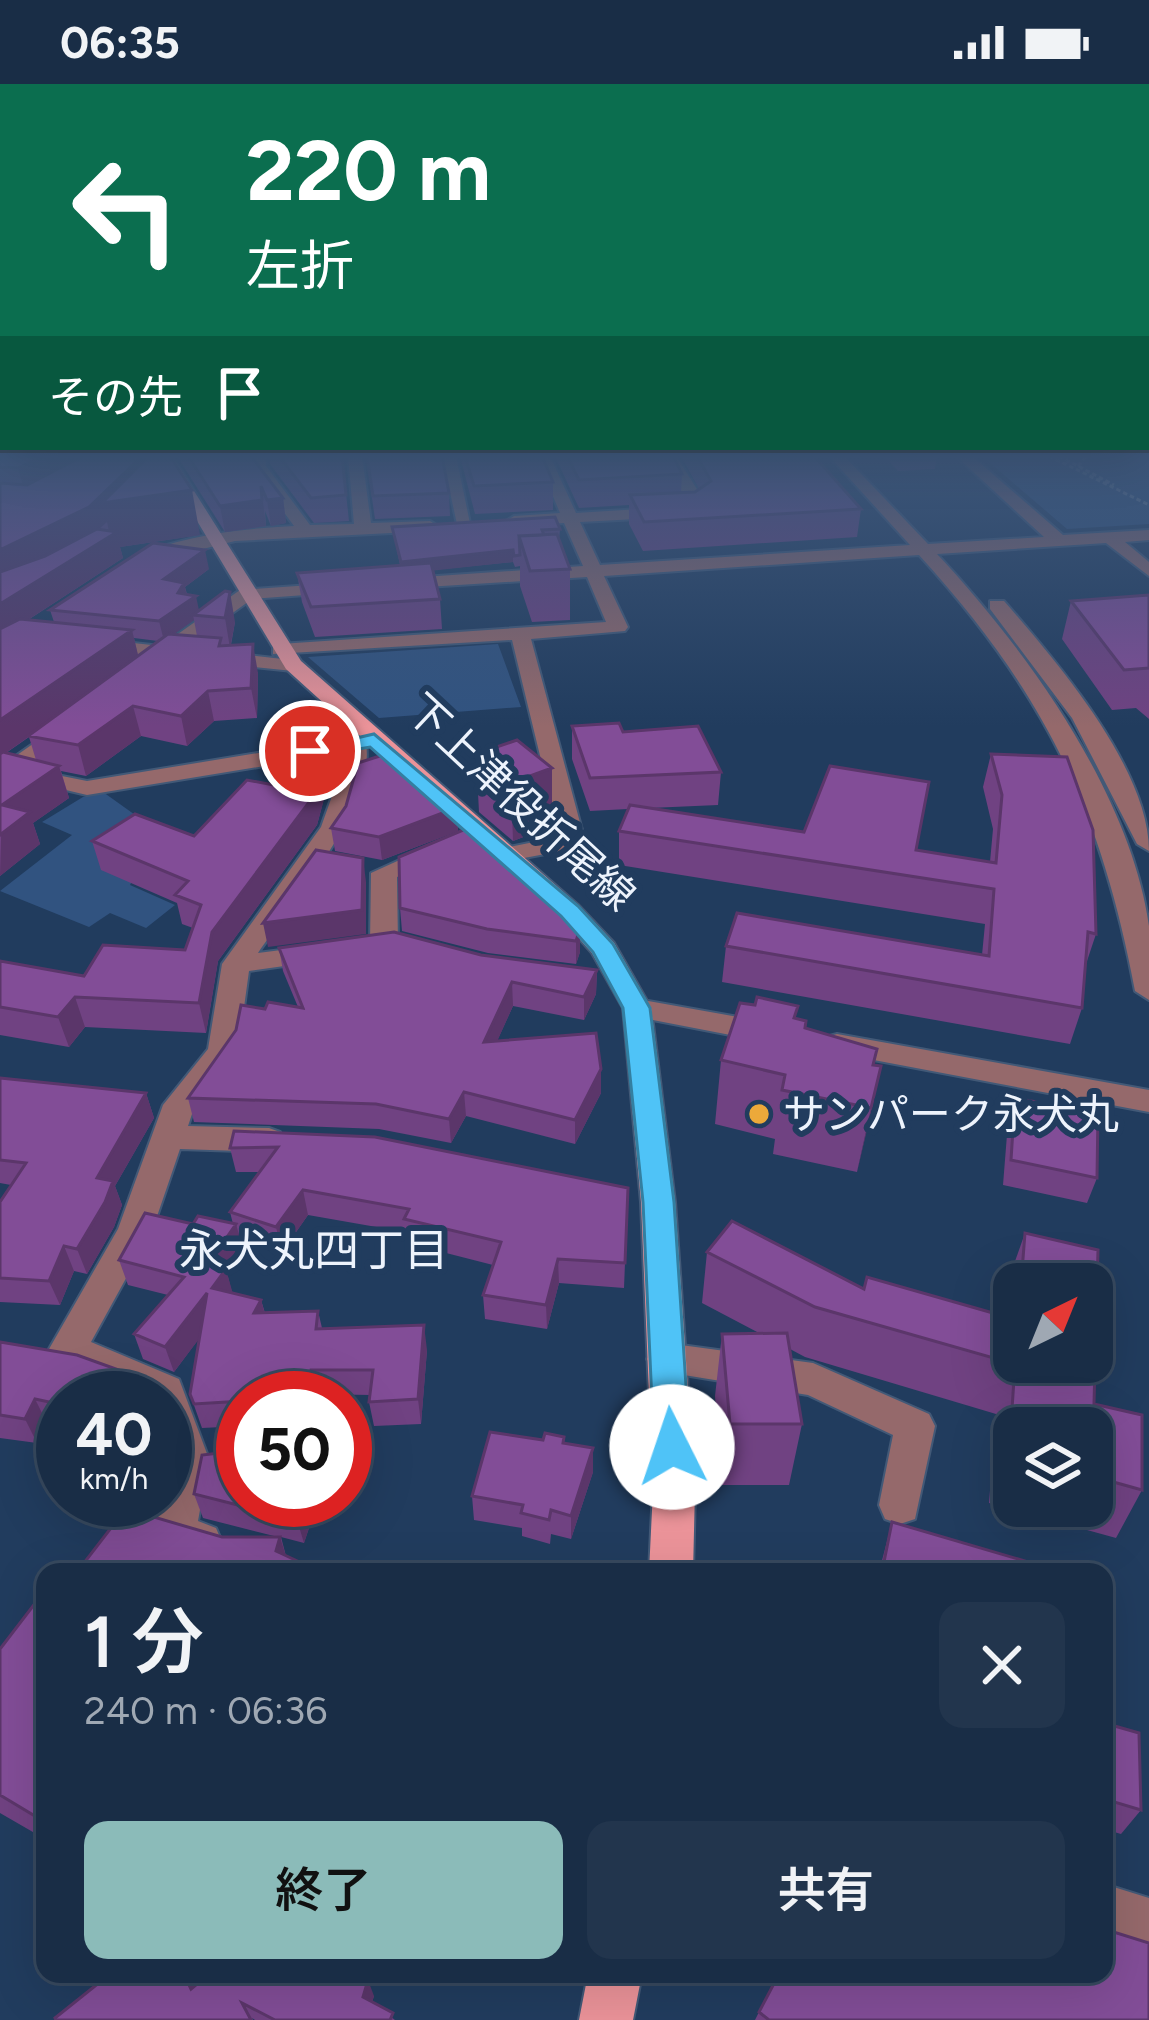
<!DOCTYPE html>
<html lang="ja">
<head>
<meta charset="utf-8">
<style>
  body { margin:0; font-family:Figtree,"Noto Sans JP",sans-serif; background:#22354d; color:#f1f3f6; height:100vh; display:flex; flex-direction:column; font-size:45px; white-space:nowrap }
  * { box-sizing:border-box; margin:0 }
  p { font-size:39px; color:#9fa8b3 }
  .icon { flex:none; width:66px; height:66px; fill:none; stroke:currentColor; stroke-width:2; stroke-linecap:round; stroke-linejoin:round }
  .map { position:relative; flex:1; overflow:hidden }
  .panel { position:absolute; left:36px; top:1479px; width:1077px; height:420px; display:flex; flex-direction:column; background:#192d46; border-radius:24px; box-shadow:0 12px 48px #0002,0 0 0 3px #37495f }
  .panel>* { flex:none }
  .hud { position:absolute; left:0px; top:0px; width:1149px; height:366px; box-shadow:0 12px 48px #0002,0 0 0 3px #37495f; background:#0b6e4f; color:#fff; overflow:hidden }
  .needle { width:78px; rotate:43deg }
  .fabs { position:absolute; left:993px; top:1179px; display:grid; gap:24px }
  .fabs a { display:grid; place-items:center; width:120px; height:120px; border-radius:24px; background:#192d46; box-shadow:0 12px 48px #0002,0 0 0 3px #37495f; font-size:60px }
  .speed { position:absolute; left:36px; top:1287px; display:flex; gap:24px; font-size:60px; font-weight:700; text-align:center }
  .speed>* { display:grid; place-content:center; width:156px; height:156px; border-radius:50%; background:#192d46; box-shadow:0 12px 48px #0002,0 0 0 3px #37495f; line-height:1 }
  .speed small { font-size:30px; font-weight:400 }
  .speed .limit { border:18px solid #d22; background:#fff; color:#111 }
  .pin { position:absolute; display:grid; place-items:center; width:102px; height:102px; color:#fff; margin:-51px; border:6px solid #fff; border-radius:50%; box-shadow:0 3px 12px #0007 }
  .me { position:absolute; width:132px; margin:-66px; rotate:356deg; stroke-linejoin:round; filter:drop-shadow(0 0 9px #0008) }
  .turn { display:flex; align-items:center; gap:42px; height:252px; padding:0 48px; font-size:54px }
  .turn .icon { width:156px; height:156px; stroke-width:2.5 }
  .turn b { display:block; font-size:84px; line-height:102px }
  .then { display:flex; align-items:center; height:114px; padding:0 48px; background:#0003; gap:24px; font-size:45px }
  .round { display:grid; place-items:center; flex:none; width:126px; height:126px; border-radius:24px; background:#22354d }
  .head { display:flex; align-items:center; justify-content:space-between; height:204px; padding:0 48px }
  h1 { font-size:72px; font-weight:600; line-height:90px }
  .primary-button { display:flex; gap:24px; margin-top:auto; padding:24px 48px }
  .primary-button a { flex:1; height:138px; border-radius:24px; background:#8bbbb9; color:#111; font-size:48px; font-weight:600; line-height:138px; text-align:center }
  .primary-button a+a { background:#22354d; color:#f1f3f6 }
  .status { display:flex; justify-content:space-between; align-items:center; height:84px; padding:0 60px; background:#192d46; direction:ltr }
  .status svg { height:33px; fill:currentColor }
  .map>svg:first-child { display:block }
  .green { fill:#315380 }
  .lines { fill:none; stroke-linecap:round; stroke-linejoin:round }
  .minor-casing { stroke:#425977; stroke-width:4 }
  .major-casing { stroke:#425977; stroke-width:4 }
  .path { stroke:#7e90a6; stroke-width:3; stroke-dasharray:4.5 3; stroke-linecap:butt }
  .minor { fill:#95696b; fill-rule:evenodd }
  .major { fill:#eb9399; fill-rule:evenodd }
  .wall { fill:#704282; fill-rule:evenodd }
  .shaded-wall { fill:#5b366a }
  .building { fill:#824d97; stroke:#5b366a; stroke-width:3 }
  .route { fill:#4fc3f7; stroke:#337fa1; stroke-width:3 }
  .poi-dot { fill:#eca93a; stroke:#213c5e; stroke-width:4.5 }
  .labels { text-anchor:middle; stroke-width:12; stroke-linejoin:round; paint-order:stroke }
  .street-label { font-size:42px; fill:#edf3fc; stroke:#213c5e }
  .poi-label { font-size:42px; fill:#edf3fc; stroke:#213c5e; text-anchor:start }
  .neighbourhood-label { font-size:45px; fill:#edf3fc; stroke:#213c5e }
</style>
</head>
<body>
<div class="status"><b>06:35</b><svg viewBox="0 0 49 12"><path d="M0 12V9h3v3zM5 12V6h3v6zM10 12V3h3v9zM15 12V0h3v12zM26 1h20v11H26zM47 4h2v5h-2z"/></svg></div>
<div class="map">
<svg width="1149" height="1936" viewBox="0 0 1149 1936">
  <rect width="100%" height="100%" fill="#213c5e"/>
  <path class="green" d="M982,372H1149V440L1067,445Z
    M498,560L521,623L379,634L308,573Z
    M103,708L159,748L130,801L175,821L146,844L110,829L89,843L0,807L72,751L42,738L83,713Z"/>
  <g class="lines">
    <defs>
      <path id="minor" d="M251,372H265L266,382L310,441L354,440L348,372H362L371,439L430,437L438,442L430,447L235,457L130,483V475C182,451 237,445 294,442L250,382Z
        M442,372H456L471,444L457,440Z
        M536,372H550L576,429L688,422L662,372H676L707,421L693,432L580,438L600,481L910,461L829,372H844L928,460L1044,453L956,372H972L1063,451L1149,446V456L1125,458L1149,478V492L1106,459L937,470C1027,566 1130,709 1149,842C1149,866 1149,892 1149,916L1135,907C1101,725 1044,608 919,471L604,492L628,543L625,547L531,555L582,746L572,765L508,777L499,775V765L554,754L558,746L512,556L273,570V562L280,560L606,538L587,493L394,505L385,500L394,495L583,482L564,439L514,442L506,437L514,432L560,429Z
        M340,499L349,504L346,508L252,515L184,564L300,577V585L293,587L169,574L157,580C138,570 107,574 86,561L96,555L161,562L240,506Z
        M990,517H1004C1057,578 1149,685 1149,767L1137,760L1072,634L990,525Z
        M67,636L78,643L75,648L27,685L87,697L319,659L330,666L319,673L87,711L15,694L0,701V683Z
        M355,653L366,660C376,720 292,820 258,869L320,861L334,869L320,877L249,887L238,967L194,1024L188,1042L269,1044L280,1048L285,1056L280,1064L269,1068L180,1065L152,1147L91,1258L179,1295L209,1375L198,1437L216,1444L222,1458L216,1472L201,1478L159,1465L153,1451L160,1416H165L169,1375L165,1314H141L55,1276L49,1265L118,1145L163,1021L208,965L222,880L321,743L346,673L344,660Z
        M437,759L446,761V771L397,793L398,860L394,866H374L370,860L371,789Z
        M637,915L772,939L787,949L772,959L627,931L623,924L627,917Z
        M837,950L1149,1006V1028L826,967L822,960L826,953Z
        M666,1259L813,1279L929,1330L935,1342L915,1435L900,1440L885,1435L879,1421L893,1351L808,1311L653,1286L647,1275L653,1264Z
        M1104,1800L1149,1814V1866L1104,1852Z"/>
      <path id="major" d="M158,372H172L301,577L578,821L614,859L651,924L675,1118L695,1406L693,1488H649L653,1406L641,1118L623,924L592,869L560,833L286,585Z
        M588,1890H642L633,1936H579Z"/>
    </defs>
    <use href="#minor" class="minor-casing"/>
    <use href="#major" class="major-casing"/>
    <path class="path" d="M1049,372L1149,421
      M1059,372L1114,401
      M1078,382L1087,372"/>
    <use href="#minor" class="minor"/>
    <use href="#major" class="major"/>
  </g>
  <path class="wall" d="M0,372L200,451L120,463L123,474L28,536L54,538L50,526L209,485L185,503L187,510L199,526L235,538L231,561L258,589L257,634L214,637L187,662L141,652L86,692L61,687L69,714L33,739L40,760L0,792ZM194,536L197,552L174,550ZM134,554L158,557L138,572ZM29,653L36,676L6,669Z
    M177,372H251L283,414L286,439L271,442L265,427L266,442L225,448Z
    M269,372H342L349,437L314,439L270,380Z
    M366,372H442L449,409L450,432L375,435Z
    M460,372H542L553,398V426L475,430Z
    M555,372H673L682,390L681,409L695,408L699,405L681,372H814L861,425L857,453L643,467L629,440V421L579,424Z
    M884,372H937L935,385L898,387Z
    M392,443L560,445L559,456L570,485V536L532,538L520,502V482L515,483L513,478L433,486L440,515L442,545L315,553L302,518L297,489L400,481Z
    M1149,511V635L1136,624L1112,626L1062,555L1071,517Z
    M572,642L623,648L721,688L718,721L650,724L990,778L993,745L983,703L991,670L1096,850L1085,883L1082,924L1070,960L722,898L726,862L982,871L985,840L619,781V747L628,725L590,727L572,675Z
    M275,656L335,674L317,741L218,877L206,949L85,943L69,963L0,951V877L84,892L185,866L193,844L182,840L177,819L101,786L92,757L194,752L288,703L280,683Z
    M517,656L552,742L513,757L479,728L476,670Z
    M440,717L456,724L458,747L382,776L335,767L331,744Z
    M400,824L580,845V868L576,880L488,869L402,847Z
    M279,864L481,871L597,886L596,910L584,936L513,922L497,957L601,1009L575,1060L466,1032L451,1059L379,1045L194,1038L188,1014L265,925L298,923L283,887Z
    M796,935L805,944L874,981L881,982L857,1088L773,1070L775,1055L715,1040L721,976Z
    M0,994L146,1009L154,1034L115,1102L122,1121L114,1143L87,1190L74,1187L60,1221L0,1218V1118L11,1101L0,1099Z
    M1015,1014L1097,1094L1087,1119L1003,1101L1008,1038Z
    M234,1047L628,1104L624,1204L559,1199L547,1245L485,1235L483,1211L493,1181L407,1159L405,1148L308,1131L282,1168L239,1153L243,1165L227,1189L232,1209L261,1216L265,1229L318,1227L322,1244L427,1266L421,1340L374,1342L369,1318L370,1311L316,1310L243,1314V1342L202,1344L190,1310L200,1253L174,1288L143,1275L134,1250L168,1211L128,1201L119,1176L193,1140H233L230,1128L260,1088H236L230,1064Z
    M732,1137L864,1205L867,1193L1004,1232L1007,1200L1025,1149L1098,1166L1094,1320L1142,1331V1406L1116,1454L989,1419L996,1330L805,1273L790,1265L802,1340L789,1401H722L715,1312L722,1250L759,1249L702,1219L707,1168ZM1014,1200H1092V1278H1014ZM1014,1344H1092V1422H1014Z
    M0,1258L141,1294L149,1314H63V1342L47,1339L37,1359L0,1354Z
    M564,1360L593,1364V1388L571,1455L551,1450L550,1460L522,1452V1444L474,1436L472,1412Z
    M236,1392L235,1397L314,1429L304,1459L281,1453L286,1472L140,1429L222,1453H278L203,1434L194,1410Z
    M892,1438L1035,1488H879Z
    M45,1522V1755L0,1729V1565Z
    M1104,1639L1141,1726L1121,1750L1104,1745Z
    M209,1890H260L263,1896L374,1912L372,1918L395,1936H255L252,1934L253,1936H56L162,1891L194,1903Z
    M759,1928L1149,1936H755Z"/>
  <path class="shaded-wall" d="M43,372H96L25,409L18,384Z
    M142,372H157L192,406L200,451L120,463L123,474L0,554V520L110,452L107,438L95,449L0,497V466Z
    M261,402L266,442L225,448L220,422Z
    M283,414L286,439L271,442L267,416Z
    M205,466L209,485L185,503L188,517L196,512L200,531H193L194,536L164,557L159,537L164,495Z
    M513,466V478L402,490L401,478Z
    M230,508L235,538L230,564L225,534Z
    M132,546L139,575L0,673V636Z
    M253,560L258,589L257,634L251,604Z
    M208,607L214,637L187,662L181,632Z
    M133,622L141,652L86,692L78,661Z
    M331,647L335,674L317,741L218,877L206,949L199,919L212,848Z
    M59,682L69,714L33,739L40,760L0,792L2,721Z
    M552,684V742L513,757L511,699Z
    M456,724L458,747L382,776L379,753Z
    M363,774L366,798V850L268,863L263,839Z
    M580,845V868L576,880V857Z
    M597,886L596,910L584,936V913Z
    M512,898L513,922L486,982L484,958Z
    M75,913L85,943L69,963L58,933Z
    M881,982L867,1046L857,1088L871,1024Z
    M601,985V1009L575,1060V1036Z
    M464,1008L466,1032L451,1059L449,1035Z
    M146,1009L154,1034L115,1102L122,1121L114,1143L87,1190L77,1165L97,1094Z
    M303,1106L308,1131L282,1168L276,1143Z
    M236,1140L243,1165L227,1189L233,1210L212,1204L209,1179Z
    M64,1162L74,1187L60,1221L49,1197Z
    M558,1175L559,1199L547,1245L546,1221Z
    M207,1209L215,1234L174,1288L165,1263Z
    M261,1216L268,1241L254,1229Z
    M424,1241L427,1266L421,1340L418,1315Z
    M311,1286L316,1310V1314H308Z
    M141,1294L149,1314H134L132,1307Z
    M123,1303L128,1314H119L117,1311Z
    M106,1305L110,1314H97Z
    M35,1315L47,1339L37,1359L25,1335Z
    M593,1364V1388L571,1455V1432Z
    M228,1368L236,1392L235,1419L227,1396Z
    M304,1416H310L314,1429L304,1459L297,1436Z
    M280,1453L291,1488L276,1467Z
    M368,1896L374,1912L369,1928L363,1913Z"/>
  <path class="building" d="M0,372H43L18,384L0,383Z
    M83,372H142L89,423L0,466V399L27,401Z
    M149,372H170L192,406L102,419Z
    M188,372H251L283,414L267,416L261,402L262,416L220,422Z
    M279,372H342L346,411L311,414Z
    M367,372H442L449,409L373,412Z
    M465,372H542L553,398L474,402Z
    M567,372H673L682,390L579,396Z
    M697,372H814L861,425L644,438L630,411L695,408L711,397Z
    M555,433L560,445L542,446L544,451L519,452L520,471L514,472L513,466L401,478L392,443Z
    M97,445L117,448L0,520V488L45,472Z
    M557,450L570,485L530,487L519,452Z
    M153,459L205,466L164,495L184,499L178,509L196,512L159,537L50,526Z
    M431,479L440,515L311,523L297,489Z
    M225,507L230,508L225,534L193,531Z
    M1149,511V584L1124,586L1071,517Z
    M20,535L132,546L0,636V545Z
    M168,550L221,554L219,562L253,560L251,604L208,607L181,632L133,622L78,661L28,652Z
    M619,639L623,648L698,642L721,688L590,694L572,642Z
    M331,647L313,713L212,848L199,919L75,913L58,933L0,923V877L84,892L103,861L185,866L201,821L175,811L188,797L92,757L135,730L194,752L247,696L295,705L275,656Z
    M517,656L552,684L511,699L476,670Z
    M3,668L59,682L2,721L30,728L0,751V670Z
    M991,670L1067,673L1093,746L1096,850L1088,848L1082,924L726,862L737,829L989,872L994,805L619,747L630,721L804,748L830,682L929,698L916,766L996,779L1002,711Z
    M383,671L440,717L447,715L456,724L379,753L331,744L346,722L358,679Z
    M475,741L580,845L576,857L487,845L400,824L399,773Z
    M316,766L363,774L362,826L263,839Z
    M394,848L481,871L597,886L584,913L512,898L484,958L596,949L601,985L575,1036L464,1008L449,1035L376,1020L188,1014L236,946L241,921L265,925L268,918L303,924L279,864Z
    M757,913L798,922L794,934L806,937L805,944L877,965L873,981L881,982L871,1024L782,1006L785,991L721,976L740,919L755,921Z
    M0,994L146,1009L97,1094L113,1097L105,1118L77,1165L64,1162L49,1197L0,1194V1118L26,1079L0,1076Z
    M1015,1014L1098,1029L1097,1094L1011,1076Z
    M234,1047L375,1053L628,1104L625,1179L558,1175L546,1221L483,1211L501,1158L404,1135L409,1125L303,1106L276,1143L230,1128L278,1063L230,1064Z
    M145,1129L193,1140L198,1132L236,1140L209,1179L226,1185L212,1204L261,1216L254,1229L318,1227L316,1245L424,1241L418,1315L369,1318L373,1286H311L307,1313L243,1314V1317L194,1320L190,1310L207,1209L165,1263L134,1250L184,1193L119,1176Z
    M732,1137L864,1205L867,1193L1014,1235V1278H1092V1200H1021L1025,1149L1098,1166L1094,1320L1142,1331V1406L1092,1392V1344H1014V1372L1009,1370L1015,1280L815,1223L707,1168Z
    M787,1249L802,1340H730L722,1250Z
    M0,1258L77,1271L141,1294L132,1307L123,1303L117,1311L106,1305L97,1314H63V1321L35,1315L25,1335L0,1331Z
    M490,1348L543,1356L545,1349L564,1353L563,1359L593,1364L571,1432L551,1426L549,1436L521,1429L523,1421L472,1412Z
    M228,1368L227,1396L243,1398V1416H304L297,1436L194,1410L202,1371Z
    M131,1418L140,1429L222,1453H280L276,1467L321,1488H77Z
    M892,1438L1035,1480V1488H882Z
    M36,1518L45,1522V1738L0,1711V1565Z
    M1104,1639L1139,1649L1141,1726L1104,1715Z
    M1104,1845L1149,1859V1936H769L759,1928L779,1890H1104Z
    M110,1890H156L158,1894L163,1890H184L191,1905L209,1890H259L263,1898L266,1890H356L368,1896L363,1913L393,1929L390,1936H275L242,1919L251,1936H56L55,1934Z"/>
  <linearGradient id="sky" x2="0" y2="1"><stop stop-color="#122134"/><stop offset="0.58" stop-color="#3d5679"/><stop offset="1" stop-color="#3d5679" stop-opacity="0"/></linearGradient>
  <rect width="1149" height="643" fill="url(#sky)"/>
  <path class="route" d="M374,650L578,822L613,860L650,924L674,1118L690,1363L685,1374L672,1379L659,1374L654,1363L643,1118L623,924L593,868L561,832L370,663L310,673L300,667Z"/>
  <circle class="poi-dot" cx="759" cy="1030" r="12"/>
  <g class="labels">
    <g class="street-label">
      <text transform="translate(521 718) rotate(43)" y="15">下上津役折尾線</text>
    </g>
    <g class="poi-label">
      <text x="783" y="1045">サンパーク永犬丸</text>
    </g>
    <g class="neighbourhood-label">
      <text x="314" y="1182">永犬丸四丁目</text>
    </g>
  </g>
</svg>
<div class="fabs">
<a><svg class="needle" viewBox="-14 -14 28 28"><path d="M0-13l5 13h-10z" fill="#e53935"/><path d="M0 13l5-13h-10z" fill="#9fa8b3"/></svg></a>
<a><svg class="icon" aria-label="layers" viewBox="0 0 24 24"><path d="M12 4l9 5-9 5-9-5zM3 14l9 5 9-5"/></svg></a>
</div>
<div class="speed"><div>40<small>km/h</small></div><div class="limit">50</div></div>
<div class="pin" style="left:310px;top:667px;background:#d93025"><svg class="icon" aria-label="arrive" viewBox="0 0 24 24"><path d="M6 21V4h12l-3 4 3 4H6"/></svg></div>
<svg class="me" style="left:672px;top:1363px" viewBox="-20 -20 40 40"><circle r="19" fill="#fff"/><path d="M0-13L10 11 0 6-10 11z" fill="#4fc3f7"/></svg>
<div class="hud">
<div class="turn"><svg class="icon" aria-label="left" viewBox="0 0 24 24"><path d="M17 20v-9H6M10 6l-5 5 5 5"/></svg><div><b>220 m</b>左折</div></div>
<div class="then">その先<svg class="icon" aria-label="arrive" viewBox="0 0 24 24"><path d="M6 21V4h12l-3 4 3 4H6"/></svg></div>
</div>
<section class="panel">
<div class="head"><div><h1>1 分</h1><p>240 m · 06:36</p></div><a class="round"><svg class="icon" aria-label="close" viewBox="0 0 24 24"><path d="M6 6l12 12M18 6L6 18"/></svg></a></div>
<div class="primary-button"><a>終了</a><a>共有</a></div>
</section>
</div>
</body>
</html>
